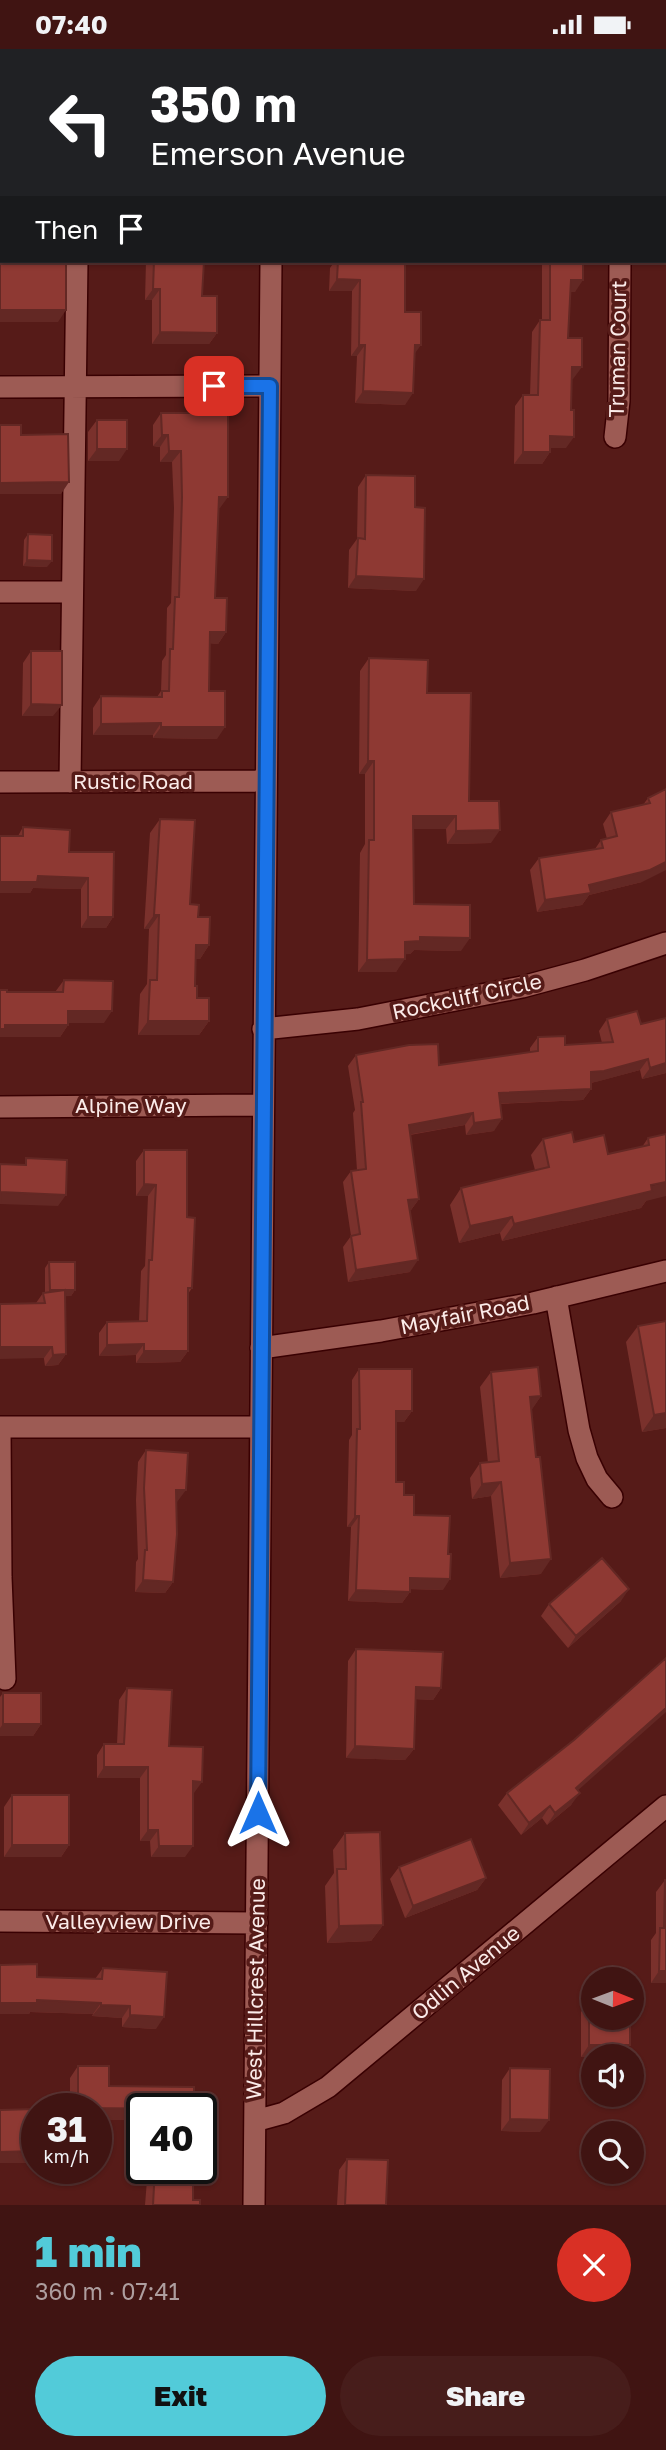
<!DOCTYPE html>
<html lang="en">
<head>
<meta charset="utf-8">
<style>
  body { margin:0; font-family:"Golos Text",sans-serif; background:#471d1b; color:#f1f3f6; height:100vh; display:flex; flex-direction:column; font-size:26px; white-space:nowrap }
  * { box-sizing:border-box; margin:0 }
  p { font-size:23px; color:#ae9e9f }
  .icon { flex:none; width:38px; height:38px; fill:none; stroke:currentColor; stroke-width:2; stroke-linecap:round; stroke-linejoin:round }
  .map { position:relative; height:2156px; overflow:hidden }
  .drawer { display:flex; flex-direction:column; background:#401412; flex:1 }
  .drawer>* { flex:none }
  .guide { position:absolute; left:0px; top:0px; width:667px; height:214px; box-shadow:0 2px 5px #0004,0 0 0 2px #593332; background:#202124; color:#fff; overflow:hidden }
  .needle { width:46px; rotate:91deg }
  .fabs { position:absolute; left:581px; top:1918px; display:grid; gap:14px }
  .fabs a { display:grid; place-items:center; width:63px; height:63px; border-radius:50%; background:#401412; box-shadow:0 2px 5px #0004,0 0 0 2px #593332; font-size:35px }
  .speed { position:absolute; left:21px; top:2044px; display:flex; gap:14px; font-size:35px; font-weight:700; text-align:center }
  .speed>* { display:grid; place-content:center; width:91px; height:91px; border-radius:50%; background:#401412; box-shadow:0 2px 5px #0004,0 0 0 2px #593332; line-height:1 }
  .speed small { font-size:18px; font-weight:400 }
  .speed .limit { border:4px solid #111; border-radius:10px; background:#fff; color:#111 }
  .pin { position:absolute; display:grid; place-items:center; width:60px; height:60px; color:#fff; margin:-30px; border-radius:14px; box-shadow:0 4px 10px #0006 }
  .me { position:absolute; width:77px; margin:-38px; rotate:0deg; stroke-linejoin:round; filter:drop-shadow(0 0 5px #0008) }
  .turn { display:flex; align-items:center; gap:24px; height:147px; padding:0 35px; font-size:32px }
  .turn .icon { width:91px; height:91px; stroke-width:2.5 }
  .turn b { display:block; font-size:49px; line-height:60px }
  .then { display:flex; align-items:center; height:66px; padding:0 35px; background:#0003; gap:14px; font-size:26px }
  .round { display:grid; place-items:center; flex:none; width:74px; height:74px; border-radius:37px; background:#471d1b }
  .headline { display:flex; align-items:center; justify-content:space-between; height:119px; padding:0 35px }
  h1 { font-size:42px; font-weight:800; line-height:52px; color:#52cbd9 }
  .cta { display:flex; gap:14px; margin-top:auto; padding:14px 35px }
  .cta a { flex:1; height:80px; border-radius:42px; background:#52cbd9; color:#111; font-size:28px; font-weight:800; line-height:80px; text-align:center }
  .cta a+a { background:#471d1b; color:#f1f3f6 }
  .status { display:flex; justify-content:space-between; align-items:center; height:49px; padding:0 35px; background:#401412; direction:ltr }
  .status svg { height:19px; fill:currentColor }
  .map>svg:first-child { display:block }
  .lines { fill:none; stroke-linecap:round; stroke-linejoin:round }
  .minor-casing { stroke:#390002; stroke-width:24 }
  .minor { stroke:#9d5b54; stroke-width:21 }
  .wall { fill:#7a312c }
  .shaded-wall { fill:#632824 }
  .building { fill:#8e3933; stroke:#632824; stroke-width:2 }
  .route-casing { stroke:#114b97; stroke-width:18 }
  .route { stroke:#1a73e8; stroke-width:12 }
  .labels { text-anchor:middle; stroke-width:7; stroke-linejoin:round; paint-order:stroke }
  .street-label { font-size:21px; fill:#fbebe9; stroke:#561b18 }
</style>
</head>
<body>
<div class="status"><b>07:40</b><svg viewBox="0 0 49 12"><path d="M0 12V9h3v3zM5 12V6h3v6zM10 12V3h3v9zM15 12V0h3v12zM26 1h20v11H26zM47 4h2v5h-2z"/></svg></div>
<div class="map">
<svg width="666" height="2156" viewBox="0 0 666 2156">
  <rect width="100%" height="100%" fill="#561b18"/>
  <g class="lines">
    <defs>
      <path id="minor" d="M78,2V0
        M272,2V0
        M665,101H666
        M0,143H2
        M0,338L269,337
        M615,388L619,352L620,212
        M0,543H72
        M0,733L266,732
        M70,733L77,212
        M263,980L358,970L522,938L585,921L666,894
        M0,1058L263,1056
        M556,1248L579,1381L587,1409L597,1430L612,1448
        M261,1299L381,1282L533,1254L666,1222
        M0,1378H260
        M0,1378L1,1528L5,1630
        M0,1872L257,1874
        M255,2072L284,2064L328,2038L666,1757
        M254,2156L271,212"/>
    </defs>
    <use href="#minor" class="minor-casing"/>
    <use href="#minor" class="minor"/>
  </g>
  <path class="wall" d="M146,212H204L202,247L217,284L209,295H152V251H145Z
    M335,212H405V263L414,306L405,356L355,354L357,307H351L352,242H329L330,219Z
    M542,212H583L575,243H570L568,289L573,330H571L566,399H550V403L542,415H514L515,357L523,346H530L532,283L540,271H542Z
    M161,364L220,459H218L215,549L226,583L218,595L210,594L209,642L217,690L153,689V686H93V659L101,647L157,648L161,642L162,612L166,606L167,559L171,554L174,459L172,413H160V398L153,397V376Z
    M97,371L119,412H88V383Z
    M366,426L416,542L348,539L349,501L357,490L358,438Z
    M28,485L47,518L23,517L24,491Z
    M31,602L53,667H22L23,614Z
    M369,609L427,644L469,752L491,794L447,795L446,780H413L414,855L461,902L414,901L410,905H405L396,923H358L360,804L365,795V725H359L360,622Z
    M666,740L642,833L589,846L582,856L537,863L530,821L539,809L595,800L601,791L607,790L603,775L611,763L643,756L648,749Z
    M160,770L190,855L198,868L209,896L200,910H196L195,937L197,949L209,972L199,986H138L140,945L147,935L149,880H144L150,784Z
    M23,778L69,803H114L113,868L106,879H81V840L33,839L30,844L18,787Z
    M64,931L104,974H68V976L60,988L7,943H55Z
    M666,969V1024L642,1030L640,1021L591,1034V1040L583,1051L500,1055L494,1082L466,1086L465,1076L410,1086L419,1150L411,1161H410V1223L348,1233L343,1198L351,1187L343,1133L351,1122L357,1121L353,1064L355,1061L348,1017L356,1006L439,1016L530,1004V999L538,988L565,996L602,994L599,982L607,970L641,975Z
    M666,1085L646,1152L641,1159L502,1192L500,1184L459,1194L450,1156L461,1139L535,1121L531,1106L543,1090L574,1093L608,1105L642,1098L648,1089Z
    M144,1101L187,1168L192,1239L188,1245V1302L180,1313L136,1314V1306L99,1307V1284L107,1273L139,1272L141,1222L145,1217L148,1147H136V1112Z
    M49,1213L75,1241L71,1247H65L66,1305L58,1316L45,1317L36,1254L43,1244H45V1219Z
    M666,1272V1379L642,1383L626,1293L638,1277Z
    M359,1320L412,1362L404,1373H396V1433L414,1466L443,1541L410,1540V1543L402,1554L348,1552L351,1478H347L349,1391L352,1386V1331Z
    M491,1323L541,1347L531,1361L541,1525L500,1529L491,1447L472,1450L470,1429L480,1414H488L480,1338Z
    M146,1401L177,1453L173,1533L165,1544L135,1543L136,1513L138,1510L136,1451L138,1413Z
    M621,1552L568,1599L541,1567L549,1555Z
    M356,1600L441,1639L433,1651L416,1650L414,1700L405,1711L346,1709L348,1612Z
    M127,1639L169,1697L194,1744H193L185,1808H151L150,1792H140V1729H97V1706L104,1695H117L119,1651Z
    M3,1644L41,1675L33,1687H0V1648Z
    M578,1742L571,1756L547,1776L542,1769L521,1786L498,1756L507,1744Z
    M12,1746L69,1796L61,1808H4V1758Z
    M345,1784L383,1876L371,1892L327,1894L325,1837L334,1824L333,1801Z
    M399,1818L486,1829L477,1841L405,1869L390,1830Z
    M665,1831H666V1934H651V1891L656,1884V1843Z
    M0,1916L37,1928L95,1930L103,1919L156,1980L122,1978V1969L92,1967L93,1965L30,1963L29,1965H0Z
    M589,1951L630,1996L622,2007L581,2008V1963Z
    M78,2017L109,2037L194,2060H142V2119H193V2151L200,2156H145L147,2131H141L142,2090H137V2071L96,2060H70V2029Z
    M510,2019L540,2083L501,2082L502,2031Z
    M347,2110L386,2156H337L339,2121Z"/>
  <path class="shaded-wall" d="M0,32H2V44H0Z
    M337,230L360,231L352,242H329Z
    M571,231H583L575,243H563Z
    M153,240H160L152,251H145Z
    M0,261H66L58,273H0Z
    M160,283L217,284L209,295H152Z
    M359,296H365L357,307H351Z
    M415,296H421L413,307Z
    M572,318H582L573,330H563Z
    M363,342L413,344L405,356L355,354Z
    M162,386H168L160,398L153,397Z
    M550,387L574,388L566,399H542Z
    M97,400H127L119,412H88Z
    M169,402H181L172,413H160Z
    M523,403H550L542,415H514Z
    M69,433L61,445H0V434Z
    M219,448H228L220,459H211Z
    M27,511L52,512L47,518L23,517Z
    M356,527L424,530L416,542L348,539Z
    M210,583H226L218,595L202,594Z
    M31,655L62,656L53,667H22Z
    M161,674L153,686H93L101,675Z
    M161,678H225L217,690L153,689Z
    M368,712H374L365,725H359Z
    M413,767H456L446,780H404Z
    M500,781L491,794L447,795L456,782Z
    M666,813V821L642,833L589,846L582,856L537,863L545,851L589,836Z
    M38,827L88,829L81,840L33,839L30,844H0V833Z
    M154,866H159L149,880H144Z
    M88,868H113L106,879H81Z
    M420,888L470,889L461,902L414,901L410,905L395,906L405,893Z
    M196,896H209L200,910H186Z
    M405,910L396,923H358L367,911Z
    M68,962H112L104,974H60Z
    M148,972H209L199,986H138Z
    M5,976H68L60,988H0V980Z
    M648,1010L640,1021L596,1033L583,1034L591,1023Z
    M666,1014V1024L642,1030L650,1019Z
    M591,1040L583,1051L491,1055L499,1044Z
    M473,1064L465,1076L401,1087L409,1076Z
    M502,1070L494,1082L466,1086L474,1074Z
    M666,1133V1147L646,1152L641,1159L502,1192L514,1175Z
    M144,1135L156,1136L148,1147H136Z
    M1,1143L66,1146L58,1157L0,1155V1145Z
    M419,1150L411,1161L400,1163L408,1151Z
    M512,1168L500,1184L459,1194L470,1177Z
    M418,1211L410,1223L348,1233L356,1221Z
    M50,1241H75L71,1247L45,1248Z
    M144,1295L136,1306L99,1307L107,1296Z
    M0,1298H52L44,1309L0,1310Z
    M144,1302H188L180,1313L136,1314Z
    M66,1305L58,1316L45,1317L53,1306Z
    M541,1347L531,1362L530,1348Z
    M396,1362H412L404,1373H388Z
    M666,1364V1379L642,1383L654,1366Z
    M501,1433L491,1447L472,1450L482,1435Z
    M176,1441H186L177,1453L168,1452Z
    M355,1467H359L351,1478H347Z
    M551,1510L541,1525L500,1529L510,1514Z
    M410,1529L450,1530L443,1541L403,1540Z
    M143,1531L173,1533L165,1544L135,1543Z
    M629,1540L621,1552L568,1599L576,1587Z
    M356,1541L410,1543L402,1554L348,1552Z
    M416,1638L441,1639L433,1651L408,1650Z
    M666,1659V1663L567,1751L576,1739Z
    M3,1675H41L33,1687H0V1679Z
    M355,1697L414,1700L405,1711L346,1709Z
    M104,1718H148L140,1729H97Z
    M193,1732L202,1733L194,1744L185,1743Z
    M580,1744L571,1756L547,1776L555,1764Z
    M550,1757L542,1769L521,1786L529,1774Z
    M148,1781H158L150,1792H140Z
    M12,1796H69L61,1808H4Z
    M159,1797H193L185,1808H151Z
    M486,1829L477,1841L405,1869L413,1857Z
    M383,1876L371,1892L327,1894L339,1877Z
    M659,1922H666V1934H651Z
    M37,1951L101,1954L93,1965L30,1963L29,1965H0V1954Z
    M101,1956L130,1957L122,1969L92,1967Z
    M130,1966L164,1968L156,1980L122,1978Z
    M589,1996H630L622,2007L581,2008Z
    M145,2059L142,2060V2064L137,2071H96V2060Z
    M510,2070L549,2071L540,2083L501,2082Z
    M142,2082V2090H137Z
    M36,2102L28,2114H0V2103Z
    M150,2119H155L147,2131H141Z"/>
  <path class="building" d="M0,0H71V2H2V32H0Z
    M130,0H203V2H130Z
    M373,0H420V2H373Z
    M502,0H648V2H502Z
    M154,212H204L202,247H217V284L160,283V240H153Z
    M338,212H405V263H421V296H415L413,344L363,342L365,296H359L360,231L337,230Z
    M550,212H583V231H571L568,289H582V318H572L571,361H574V388L550,387V403H523V346H538L540,271H550Z
    M0,213L66,214V261H0Z
    M161,364H228V448H219L215,549H227L226,583H210L209,642H225V678H161V674L101,675V647L162,648V642H169L170,600H173L175,548H179L182,448L181,402H169L168,386H162Z
    M97,371H127V400H97Z
    M0,376H21V386L68,385L69,433L0,434Z
    M366,426L415,427V458L425,459L424,530L356,527L358,489L365,490Z
    M28,485L52,486V512L27,511Z
    M31,602H62V656L31,655Z
    M369,609L428,611L427,644H471L469,752H499L500,781L456,782V767H413L414,855L470,856V889L420,888V892L405,893V910L367,911L369,791H374V712H368Z
    M666,740V813L650,821L589,836L591,844L545,851L539,809L603,799L601,791L617,787L611,763L650,754L648,749Z
    M160,770L195,771L190,855L199,856L198,868H210L209,896H196L195,937H197V949H209V972H148L150,931H157L159,866H154Z
    M23,778L70,781L69,803H114L113,868H88V829L38,827L37,833H0V787H23Z
    M64,931L113,932L112,962H68V976H5V980H0V941H7V943H63Z
    M637,962L641,975L666,969V1014L650,1019L648,1010L604,1022L591,1023V1040L499,1044L502,1070L474,1074L473,1064L409,1076L419,1150L408,1151L418,1211L356,1221L351,1187L360,1185L351,1122L366,1120L361,1053H363L356,1006L409,996L438,995L439,1016L538,1002V988L565,987V996L613,993L607,970Z
    M572,1083L574,1093L604,1086L608,1105L649,1096L648,1089L666,1085V1133L651,1136L652,1142L514,1175L512,1168L470,1177L461,1139L549,1118L543,1090Z
    M144,1101H187V1168L195,1169L192,1239H188V1302H144V1295L107,1296V1273L147,1272L149,1211H152L156,1136L144,1135Z
    M26,1109L67,1111L66,1146L1,1143L0,1154V1115L26,1116Z
    M49,1213H75V1241H50Z
    M65,1241L66,1305L53,1306L52,1298H0V1255L45,1254L43,1244Z
    M666,1272V1364L654,1366L638,1277Z
    M538,1318L541,1347L530,1348L536,1408H540L551,1510L510,1514L501,1433L482,1435L480,1414L499,1412L491,1323Z
    M359,1320H412V1362H396V1433H404V1446H414V1466L450,1467L448,1505H451L450,1530L410,1529V1543L356,1541L359,1467H355L357,1380H360Z
    M146,1401L188,1404L186,1441H176L177,1485L173,1533L143,1531L145,1501H147L144,1439Z
    M602,1509L629,1540L576,1587L549,1555Z
    M356,1600L443,1603L441,1639L416,1638L414,1700L355,1697Z
    M666,1609V1659L576,1739L580,1744L555,1764L550,1757L529,1774L507,1744L574,1691Z
    M127,1639L172,1641L169,1697L203,1698L202,1733L193,1732V1797H159L158,1781H148V1718H104V1695H124Z
    M3,1644H41V1675H3Z
    M12,1746H69V1796H12Z
    M380,1783L383,1876L339,1877L337,1820H346L345,1784Z
    M471,1790L486,1829L413,1857L399,1818Z
    M665,1831H666V1922H659L660,1879H664Z
    M37,1915V1928L102,1930L103,1919L167,1923L164,1968L130,1966V1957L101,1956V1954L37,1951V1954H0V1916Z
    M589,1951H593V1969H630V1996H589Z
    M78,2017H109V2037L194,2038V2060L78,2059Z
    M510,2019L550,2020L549,2071L510,2070Z
    M35,2060L36,2102L0,2103V2061Z
    M347,2110L388,2111L386,2156H345Z
    M155,2119H193V2151H200V2156H153Z"/>
  <g class="lines">
    <defs>
      <path id="route" d="M214,337H270L258,1764"/>
    </defs>
    <use href="#route" class="route-casing"/>
    <use href="#route" class="route"/>
  </g>
  <g class="labels">
    <g class="street-label">
      <text transform="translate(618 300) rotate(-89)" y="7">Truman Court</text>
      <text x="133" y="740">Rustic Road</text>
      <text transform="translate(467 948) rotate(-12)" y="7">Rockcliff Circle</text>
      <text x="131" y="1064">Alpine Way</text>
      <text transform="translate(465 1266) rotate(-11)" y="7">Mayfair Road</text>
      <text x="128" y="1880">Valleyview Drive</text>
      <text transform="translate(466 1924) rotate(-40)" y="7">Odlin Avenue</text>
      <text transform="translate(256 1940) rotate(-89)" y="7">West Hillcrest Avenue</text>
    </g>
  </g>
</svg>
<div class="fabs">
<a><svg class="needle" viewBox="-14 -14 28 28"><path d="M0-13l5 13h-10z" fill="#e53935"/><path d="M0 13l5-13h-10z" fill="#ae9e9f"/></svg></a>
<a><svg class="icon" aria-label="sound" viewBox="0 0 24 24"><path d="M4 9h4l5-4v14l-5-4H4zM17 9q2 3 0 6"/></svg></a>
<a><svg class="icon" aria-label="search" viewBox="0 0 24 24"><circle cx="10" cy="10" r="6"/><path d="M15 15l6 6"/></svg></a>
</div>
<div class="speed"><div>31<small>km/h</small></div><div class="limit">40</div></div>
<div class="pin" style="left:214px;top:337px;background:#d93025"><svg class="icon" aria-label="arrive" viewBox="0 0 24 24"><path d="M6 21V4h12l-3 4 3 4H6"/></svg></div>
<svg class="me" style="left:258px;top:1764px" viewBox="-20 -20 40 40"><path d="M0-17L14 15 0 8-14 15z" fill="#1a73e8" stroke="#fff" stroke-width="4"/></svg>
<div class="guide">
<div class="turn"><svg class="icon" aria-label="left" viewBox="0 0 24 24"><path d="M17 20v-9H6M10 6l-5 5 5 5"/></svg><div><b>350 m</b>Emerson Avenue</div></div>
<div class="then">Then<svg class="icon" aria-label="arrive" viewBox="0 0 24 24"><path d="M6 21V4h12l-3 4 3 4H6"/></svg></div>
</div>
</div>
<section class="drawer">
<div class="headline"><div><h1>1 min</h1><p>360 m · 07:41</p></div><a class="round" style="background:#d93025;color:#fff"><svg class="icon" aria-label="close" viewBox="0 0 24 24"><path d="M6 6l12 12M18 6L6 18"/></svg></a></div>
<div class="cta"><a>Exit</a><a>Share</a></div>
</section>
</body>
</html>
